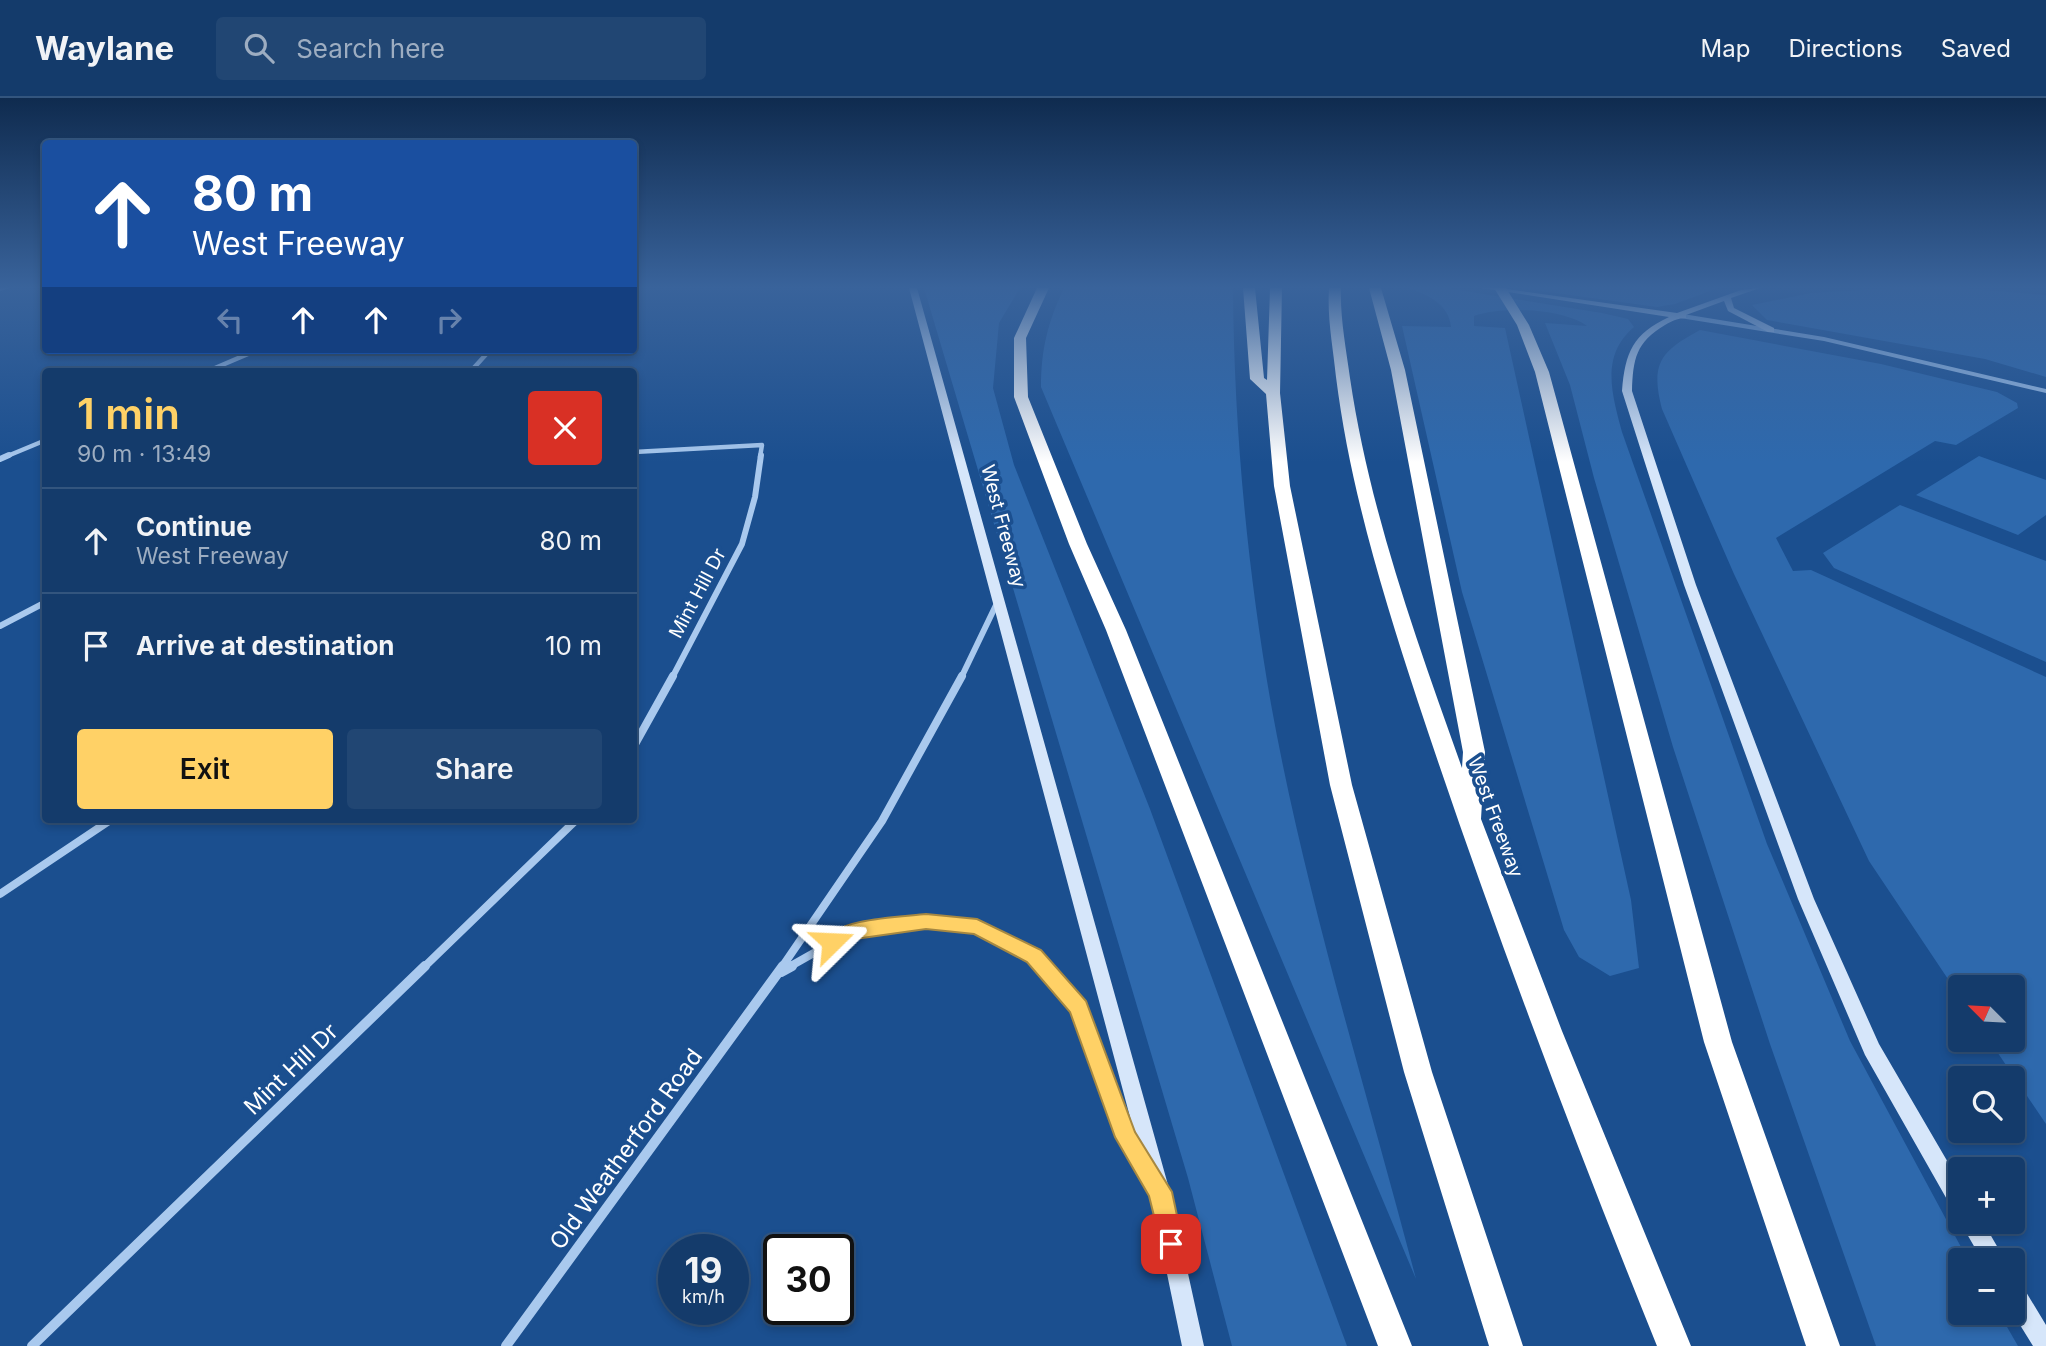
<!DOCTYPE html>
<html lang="en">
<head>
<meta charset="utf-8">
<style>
  body { margin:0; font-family:Inter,sans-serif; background:#214673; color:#f1f3f6; height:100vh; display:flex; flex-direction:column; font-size:26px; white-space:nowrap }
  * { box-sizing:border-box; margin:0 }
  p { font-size:23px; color:#9dadc1 }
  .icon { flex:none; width:38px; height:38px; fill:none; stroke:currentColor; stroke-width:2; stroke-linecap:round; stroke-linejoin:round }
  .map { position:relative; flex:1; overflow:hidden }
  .sheet { position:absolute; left:42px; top:270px; width:595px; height:455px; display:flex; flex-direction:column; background:#143b6b; border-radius:7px; box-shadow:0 4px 10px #0003,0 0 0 2px #33557e }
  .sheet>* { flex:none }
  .hud { position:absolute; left:42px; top:42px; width:595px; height:214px; border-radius:7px; box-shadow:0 4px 10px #0003,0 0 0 2px #33557e; background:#1a4fa0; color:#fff; overflow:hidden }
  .needle { width:46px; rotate:294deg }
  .tools { position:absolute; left:1948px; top:877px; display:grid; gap:14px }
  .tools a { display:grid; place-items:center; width:77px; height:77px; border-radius:7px; background:#143b6b; box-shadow:0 4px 10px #0003,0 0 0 2px #33557e; font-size:35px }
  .speed { position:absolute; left:658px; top:1136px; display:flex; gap:14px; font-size:35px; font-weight:700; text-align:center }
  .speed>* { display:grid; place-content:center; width:91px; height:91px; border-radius:50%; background:#143b6b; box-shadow:0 4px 10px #0003,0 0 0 2px #33557e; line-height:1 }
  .speed small { font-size:18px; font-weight:400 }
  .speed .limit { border:4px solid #111; border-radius:10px; background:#fff; color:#111 }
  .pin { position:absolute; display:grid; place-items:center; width:60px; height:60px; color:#fff; margin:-30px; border-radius:14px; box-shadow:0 4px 10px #0006 }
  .me { position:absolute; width:77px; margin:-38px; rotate:69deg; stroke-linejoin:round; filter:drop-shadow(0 0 5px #0008) }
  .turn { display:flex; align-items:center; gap:24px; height:147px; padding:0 35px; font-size:32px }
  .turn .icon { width:91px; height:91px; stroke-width:2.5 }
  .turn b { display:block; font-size:49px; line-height:60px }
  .lanes { display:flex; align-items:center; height:66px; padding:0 35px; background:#0003; justify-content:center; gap:35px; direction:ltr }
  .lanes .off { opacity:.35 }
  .round { display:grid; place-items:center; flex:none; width:74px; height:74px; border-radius:7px; background:#214673 }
  .head { display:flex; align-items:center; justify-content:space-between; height:119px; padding:0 35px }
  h1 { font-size:42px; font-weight:600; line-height:52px; color:#ffd166 }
  .action { display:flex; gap:14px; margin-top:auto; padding:14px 35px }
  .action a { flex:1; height:80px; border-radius:7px; background:#ffd166; color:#111; font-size:28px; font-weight:600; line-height:80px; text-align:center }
  .action a+a { background:#214673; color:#f1f3f6 }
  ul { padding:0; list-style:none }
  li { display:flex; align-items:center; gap:21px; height:105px; padding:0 35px; border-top:2px solid #33557e }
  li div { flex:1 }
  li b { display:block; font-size:26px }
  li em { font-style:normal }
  header { display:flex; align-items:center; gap:42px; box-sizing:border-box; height:98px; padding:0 35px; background:#143b6b; border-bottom:2px solid #33557e }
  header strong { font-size:33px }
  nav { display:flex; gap:38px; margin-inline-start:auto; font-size:24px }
  .search { width:490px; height:63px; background:#214673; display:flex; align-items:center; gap:18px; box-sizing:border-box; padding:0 24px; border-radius:7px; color:#9dadc1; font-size:26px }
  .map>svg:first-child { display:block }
  .green { fill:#2e69ad }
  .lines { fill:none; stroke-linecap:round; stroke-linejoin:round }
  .minor-far3 { stroke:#a9c9ee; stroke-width:4.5 }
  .minor-far2 { stroke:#a9c9ee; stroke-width:6 }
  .minor-far1 { stroke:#a9c9ee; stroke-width:8 }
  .minor { stroke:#a9c9ee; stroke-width:10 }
  .tertiary { fill:#a9c9ee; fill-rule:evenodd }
  .secondary { fill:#d6e6fa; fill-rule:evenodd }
  .motorway { fill:#fff; fill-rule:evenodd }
  .route { fill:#ffd166; stroke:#a68842; stroke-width:2 }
  .labels { text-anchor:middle; stroke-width:7; stroke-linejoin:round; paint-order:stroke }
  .street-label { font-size:19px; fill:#fff; stroke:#1b4f8f }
  .near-street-label { font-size:23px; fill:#fff; stroke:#1b4f8f }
</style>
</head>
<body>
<header>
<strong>Waylane</strong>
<div class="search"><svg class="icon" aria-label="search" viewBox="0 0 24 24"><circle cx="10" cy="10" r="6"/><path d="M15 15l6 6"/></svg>Search here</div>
<nav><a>Map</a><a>Directions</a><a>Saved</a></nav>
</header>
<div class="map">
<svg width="2046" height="1248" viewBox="0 0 2046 1248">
  <rect width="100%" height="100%" fill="#1b4f8f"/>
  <path class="green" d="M924,190H1020L999,225L993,290L1014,367L1150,711L1347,1248H1232L1188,1080Z
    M1064,190H1233C1234,329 1247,469 1271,606C1306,800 1366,990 1416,1181L1041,289C1041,252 1048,223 1064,190Z
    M1408,190H1446L1602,215L1628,221L1634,229C1600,258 1612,296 1622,334L1767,746L1850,943L1968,1162H1960V1214L1999,1215L2018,1248H1876L1770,946L1673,649L1594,380L1570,287L1545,225L1587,228C1562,210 1502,208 1474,218V228L1505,230L1631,802L1639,870L1610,878L1579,859L1564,832L1462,494L1402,228L1451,229C1449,206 1428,197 1408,190Z
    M1518,190H1718L1675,206L1657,209Z
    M1897,190H1958L2046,197V279L1985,261L1767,222L1752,207L1811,195Z
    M1700,232L1881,266L1997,294L2017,305L2018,310L1956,347L1935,343L1776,440L1793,473L1811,472L2046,579V1026L1989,942H2012V889H1960V899L1869,763L1734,476L1662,311C1650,265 1661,253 1700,232Z
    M1979,358L2046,382V417L2018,437L1916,397Z
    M1900,407L2046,463V564L1834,470L1823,455Z"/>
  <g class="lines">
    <path class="minor-far3" d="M208,273L257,252
      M471,273L490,252
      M634,354L762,347L760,359
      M5,359L46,342"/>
    <path class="minor-far2" d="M0,361L9,357
      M0,528L46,504
      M672,580L742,446L755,399L761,357
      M961,580L997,505"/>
    <path class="minor-far1" d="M634,648L673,578
      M0,796L112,721
      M424,869L577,721
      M782,869L882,723L962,578
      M789,869L851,834L926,824L977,829L1033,858L1043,869"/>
    <path class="minor" d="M1042,868L1079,909L1126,1039L1146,1072
      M781,874L792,868
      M32,1248L425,868
      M506,1248L783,868"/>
    <path class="tertiary" d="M0,190H10L0,193Z
      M1683,216L1824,239L2046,291V295L1824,243L1680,220L1679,218Z"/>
    <path class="secondary" d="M909,190H917L1170,1094L1204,1248H1182L1150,1094Z
      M1482,190H1500L1677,215L1741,192L1760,190L1731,200L1734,210L1774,230V234H1768L1728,213L1724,203L1686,217V220C1678,220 1672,223 1665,227C1636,244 1633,261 1632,293L1696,487L1814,801L1879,946L1960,1085V1115L1953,1112L1865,957L1798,801L1684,487L1622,293C1625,254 1633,236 1669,219Z
      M1960,1124H1983L2005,1162H1982Z
      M2012,1181L2020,1184L2046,1227V1248H2033L2012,1214Z"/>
    <path class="motorway" d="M1037,190H1049L1026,240L1028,299L1087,446L1126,532L1412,1248H1378L1106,532L1069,446L1014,299V240Z
      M1243,190H1255L1264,280L1267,282L1270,190H1282L1280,295L1290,388L1352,687L1432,974L1523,1248H1489L1404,974L1330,687L1274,388L1266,296L1250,281Z
      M1329,190H1341C1340,220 1346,250 1350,280C1370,415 1417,543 1462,670L1463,654L1391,272L1369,190H1381L1405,272L1485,654L1481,721L1562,933L1691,1248H1657C1571,1035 1490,821 1418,604C1383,497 1350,390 1336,279C1333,249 1327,220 1329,190Z
      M1494,190H1506L1529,227L1549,274L1732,944L1840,1248H1806L1704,944L1535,274L1517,227Z"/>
  </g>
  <linearGradient id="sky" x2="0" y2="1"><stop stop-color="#0f2b4f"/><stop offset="0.52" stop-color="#39639b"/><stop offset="1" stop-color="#39639b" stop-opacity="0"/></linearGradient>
  <rect width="2046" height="364" fill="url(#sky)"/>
  <path class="route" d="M926,816L977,821L1041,852L1086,903L1135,1034L1172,1094L1183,1146L1180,1154L1171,1158L1163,1154L1149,1098L1115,1039L1070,914L1027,864L974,836L926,831L855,841L832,852L825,850L823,844C835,820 901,819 926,816Z"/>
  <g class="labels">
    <g class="street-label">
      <text transform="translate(1004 428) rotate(75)" y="7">West Freeway</text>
      <text transform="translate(697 495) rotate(-62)" y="7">Mint Hill Dr</text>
      <text transform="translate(1496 719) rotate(70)" y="7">West Freeway</text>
    </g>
    <g class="near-street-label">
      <text transform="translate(291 971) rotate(-44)" y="8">Mint Hill Dr</text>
      <text transform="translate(626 1051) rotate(-54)" y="8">Old Weatherford Road</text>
    </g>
  </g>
</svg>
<div class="tools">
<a><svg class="needle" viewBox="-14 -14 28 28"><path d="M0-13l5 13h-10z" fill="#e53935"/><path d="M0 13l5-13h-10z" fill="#9dadc1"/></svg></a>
<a><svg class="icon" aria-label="search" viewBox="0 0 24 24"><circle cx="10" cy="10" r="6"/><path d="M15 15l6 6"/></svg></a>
<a>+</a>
<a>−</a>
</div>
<div class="speed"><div>19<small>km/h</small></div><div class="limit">30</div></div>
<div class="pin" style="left:1171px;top:1146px;background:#d93025"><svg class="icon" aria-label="arrive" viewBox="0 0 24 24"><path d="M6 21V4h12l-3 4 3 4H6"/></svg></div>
<svg class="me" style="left:832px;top:844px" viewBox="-20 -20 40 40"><path d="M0-17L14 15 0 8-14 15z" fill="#ffd166" stroke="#fff" stroke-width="4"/></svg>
<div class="hud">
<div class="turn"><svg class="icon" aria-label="ahead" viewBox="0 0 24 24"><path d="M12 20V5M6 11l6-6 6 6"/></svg><div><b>80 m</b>West Freeway</div></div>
<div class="lanes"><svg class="icon off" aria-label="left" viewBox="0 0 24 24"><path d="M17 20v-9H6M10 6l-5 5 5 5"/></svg><svg class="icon" aria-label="ahead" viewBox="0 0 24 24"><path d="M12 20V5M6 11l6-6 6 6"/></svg><svg class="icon" aria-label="ahead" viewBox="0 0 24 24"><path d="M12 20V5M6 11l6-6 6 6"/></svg><svg class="icon off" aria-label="right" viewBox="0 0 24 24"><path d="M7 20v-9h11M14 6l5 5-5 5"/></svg></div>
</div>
<section class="sheet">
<div class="head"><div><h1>1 min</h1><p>90 m · 13:49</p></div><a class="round" style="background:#d93025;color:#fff"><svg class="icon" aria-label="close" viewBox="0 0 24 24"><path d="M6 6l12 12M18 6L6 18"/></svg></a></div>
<ul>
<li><svg class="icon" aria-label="ahead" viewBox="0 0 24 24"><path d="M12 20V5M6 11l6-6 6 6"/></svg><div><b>Continue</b><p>West Freeway</p></div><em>80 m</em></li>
<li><svg class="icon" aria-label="arrive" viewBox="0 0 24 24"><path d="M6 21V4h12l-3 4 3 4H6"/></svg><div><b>Arrive at destination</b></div><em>10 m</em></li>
</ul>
<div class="action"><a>Exit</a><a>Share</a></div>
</section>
</div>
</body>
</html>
